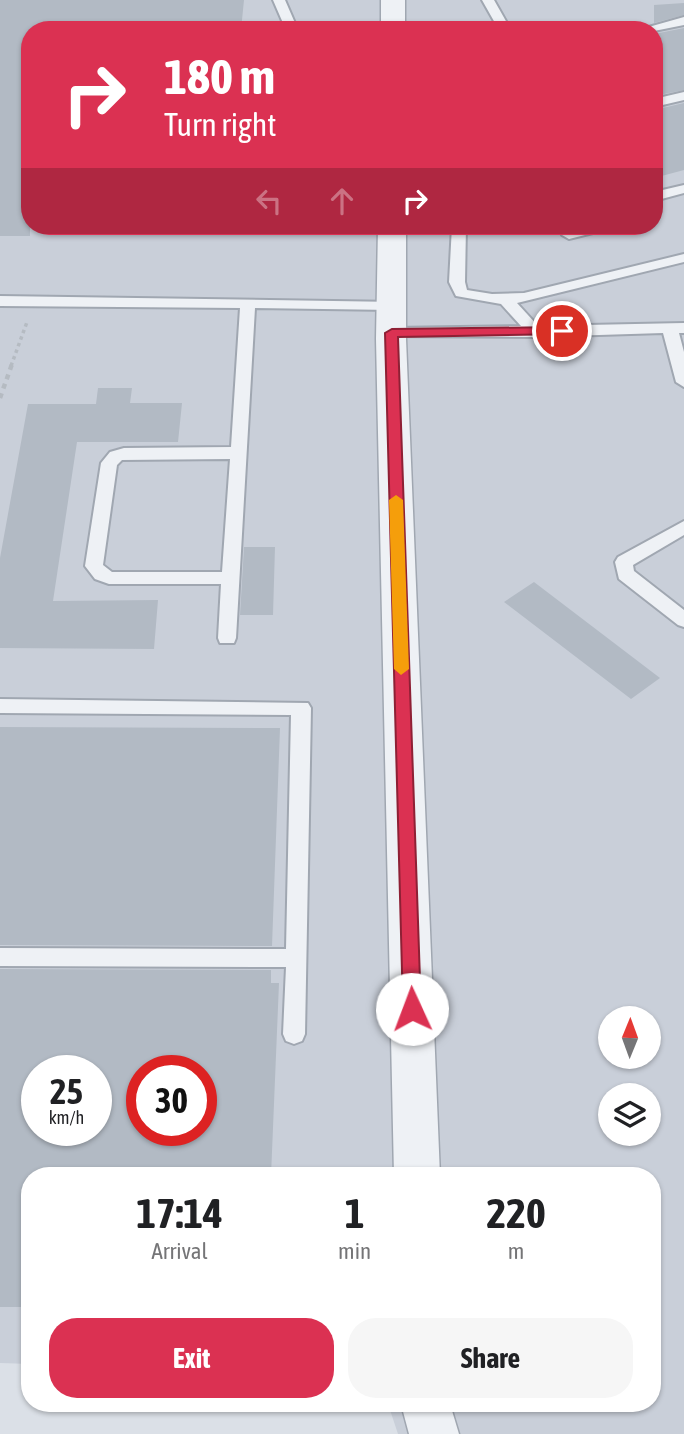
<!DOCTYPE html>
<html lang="en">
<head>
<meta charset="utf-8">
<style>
  body { margin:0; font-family:"Asap Condensed",sans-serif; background:#f6f6f6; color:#202124; height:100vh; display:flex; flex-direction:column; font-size:26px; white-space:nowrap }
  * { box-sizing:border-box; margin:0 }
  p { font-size:23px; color:#757577 }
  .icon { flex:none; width:38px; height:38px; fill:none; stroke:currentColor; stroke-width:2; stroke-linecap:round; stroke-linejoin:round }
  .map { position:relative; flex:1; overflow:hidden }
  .side { position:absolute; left:21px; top:1167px; width:640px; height:245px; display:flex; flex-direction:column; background:#fff; border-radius:28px; box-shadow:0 2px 5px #0004 }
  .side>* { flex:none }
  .banner { position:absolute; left:21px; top:21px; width:642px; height:214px; border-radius:28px; box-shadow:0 2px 5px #0004; background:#db3152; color:#fff; overflow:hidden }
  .needle { width:46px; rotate:1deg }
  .tools { position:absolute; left:598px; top:1006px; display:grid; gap:14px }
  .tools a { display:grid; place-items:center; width:63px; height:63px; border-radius:50%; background:#fff; box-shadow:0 2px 5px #0004; font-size:35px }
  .speed { position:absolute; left:21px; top:1055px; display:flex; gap:14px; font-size:35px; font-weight:700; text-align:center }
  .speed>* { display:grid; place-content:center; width:91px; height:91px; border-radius:50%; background:#fff; box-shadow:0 2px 5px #0004; line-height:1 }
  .speed small { font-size:18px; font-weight:400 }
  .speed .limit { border:10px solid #d22; background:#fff; color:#111 }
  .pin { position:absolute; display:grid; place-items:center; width:60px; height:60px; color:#fff; margin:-30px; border:4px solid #fff; border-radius:50%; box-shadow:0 2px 7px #0007 }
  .me { position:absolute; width:77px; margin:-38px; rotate:358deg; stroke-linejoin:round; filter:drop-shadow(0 0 5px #0008) }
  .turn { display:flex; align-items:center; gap:24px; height:147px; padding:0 28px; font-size:32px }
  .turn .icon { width:91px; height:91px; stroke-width:2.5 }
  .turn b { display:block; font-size:49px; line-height:60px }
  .lanes { display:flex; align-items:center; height:66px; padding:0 28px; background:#0003; justify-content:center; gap:35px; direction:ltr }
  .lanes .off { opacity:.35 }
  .eta { display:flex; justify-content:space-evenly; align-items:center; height:119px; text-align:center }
  .eta b { font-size:42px; font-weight:700; line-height:49px }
  .button { display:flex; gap:14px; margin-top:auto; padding:14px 28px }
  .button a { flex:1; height:80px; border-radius:28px; background:#db3152; color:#fff; font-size:28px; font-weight:700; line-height:80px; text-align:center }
  .button a+a { background:#f6f6f6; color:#202124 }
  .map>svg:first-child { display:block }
  .built { fill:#c9cfd9; fill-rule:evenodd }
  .building { fill:#b2bac4; fill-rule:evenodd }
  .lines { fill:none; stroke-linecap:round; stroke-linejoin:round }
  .service-casing { stroke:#a0a7b1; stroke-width:4 }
  .minor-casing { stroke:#a0a7b1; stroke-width:3 }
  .path-far1 { stroke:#b5bbc2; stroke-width:3.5; stroke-dasharray:3.5 3.5; stroke-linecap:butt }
  .path { stroke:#b5bbc2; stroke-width:4.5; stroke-dasharray:5 5; stroke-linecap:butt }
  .service { fill:#eef1f5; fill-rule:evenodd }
  .minor { fill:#eef1f5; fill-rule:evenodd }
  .route { fill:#db3152; stroke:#8e2035; stroke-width:2 }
  .slow { fill:#f59e0b }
</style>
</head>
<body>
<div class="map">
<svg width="684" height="1434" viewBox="0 0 684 1434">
  <rect width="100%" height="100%" fill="#dbe0e7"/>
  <path class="built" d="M0,0H684V1434H398L388,1404H653V1176H30V1364L0,1363ZM30,30H654V226H30ZM611,1018H649V1057H611ZM37,1071H96V1130H37ZM142,1071H201V1130H142ZM611,1096H649V1134H611Z"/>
  <path class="building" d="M0,0H244L241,30H30V236H0Z
    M684,3V15L654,23V5Z
    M684,28V90L654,96V34Z
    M684,103V170L654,178V110Z
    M98,388H132L130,403H182L178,442H77L53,601L158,600L154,649L0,648V558L28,404H96Z
    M244,547H275L273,615H240Z
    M534,582L660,678L631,699L504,602Z
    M0,727L280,728L272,946L0,945Z
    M0,969L271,970V983H279L271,1176H30V1307H0ZM37,1071H96V1130H37ZM142,1071H201V1130H142Z"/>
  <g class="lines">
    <defs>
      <path id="service" d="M273,0H285L298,30H286Z
        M482,0H494L511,30H499Z
        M684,17V25L654,31L638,30Z
        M684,92V100L654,107V99Z
        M684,185V193L654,201V192Z
        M452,226H466L465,282L467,290L492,294L524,293L684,254V262L517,303L538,326L684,323V333H679L684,352V387L676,382L663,333L535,337L386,336L384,333L392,328L521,326L501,304L456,296L449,282Z
        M588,226H611L609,229L569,239L562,235L564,232Z
        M0,296L397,302L400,305L397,308L392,310L255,308L236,638L234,643H220L218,638L221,584H109L95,579L85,566L101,463L110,452L124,448L231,447L240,308L0,306ZM230,459L222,572H112L103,565L117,465L122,460Z
        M684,521V535L633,565L634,571L684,610V627L678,625L619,579L615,562L618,557Z
        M0,699L308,703L311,708L305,1034L302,1041L294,1044L286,1041L283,1034L286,967L0,966V948L286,949L291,715L0,713Z"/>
      <path id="minor" d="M381,0H405V30H381Z
        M378,226H406V339L440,1176H394L376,339Z
        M401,1404H450L459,1434H409Z"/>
    </defs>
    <use href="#service" class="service-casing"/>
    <use href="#minor" class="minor-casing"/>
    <path class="path-far1" d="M11,366L27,322"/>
    <path class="path" d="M0,398L12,364"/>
    <use href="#service" class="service"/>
    <use href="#minor" class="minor"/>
  </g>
  <path class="route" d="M562,327L566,328V334L398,337L421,1009L418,1014L412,1017L406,1014L403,1009L385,333L392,329Z"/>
  <path class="slow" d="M396,495L403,500L409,669L401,675L394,669L389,500Z"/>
</svg>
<div class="tools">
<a><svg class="needle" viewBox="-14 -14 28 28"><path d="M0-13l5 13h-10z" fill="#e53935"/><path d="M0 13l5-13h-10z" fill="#757577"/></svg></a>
<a><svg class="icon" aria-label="layers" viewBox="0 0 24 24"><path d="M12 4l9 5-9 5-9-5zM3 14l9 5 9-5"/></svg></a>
</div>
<div class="speed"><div>25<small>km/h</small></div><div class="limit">30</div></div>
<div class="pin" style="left:562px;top:331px;background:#d93025"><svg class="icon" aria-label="arrive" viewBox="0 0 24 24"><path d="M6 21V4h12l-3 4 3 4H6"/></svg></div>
<svg class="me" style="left:412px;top:1009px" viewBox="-20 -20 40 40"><circle r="19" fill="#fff"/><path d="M0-13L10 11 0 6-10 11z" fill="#db3152"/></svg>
<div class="banner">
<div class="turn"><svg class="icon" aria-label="right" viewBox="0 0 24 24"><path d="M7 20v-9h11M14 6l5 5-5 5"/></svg><div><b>180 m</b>Turn right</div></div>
<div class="lanes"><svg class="icon off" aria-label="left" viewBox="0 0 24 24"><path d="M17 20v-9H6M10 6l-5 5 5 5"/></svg><svg class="icon off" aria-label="ahead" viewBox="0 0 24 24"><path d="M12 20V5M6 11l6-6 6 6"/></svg><svg class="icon" aria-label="right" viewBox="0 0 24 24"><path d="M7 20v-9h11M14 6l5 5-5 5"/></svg></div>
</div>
<section class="side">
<div class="eta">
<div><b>17:14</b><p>Arrival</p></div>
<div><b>1</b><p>min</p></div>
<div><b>220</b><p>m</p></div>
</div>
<div class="button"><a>Exit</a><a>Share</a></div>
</section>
</div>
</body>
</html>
